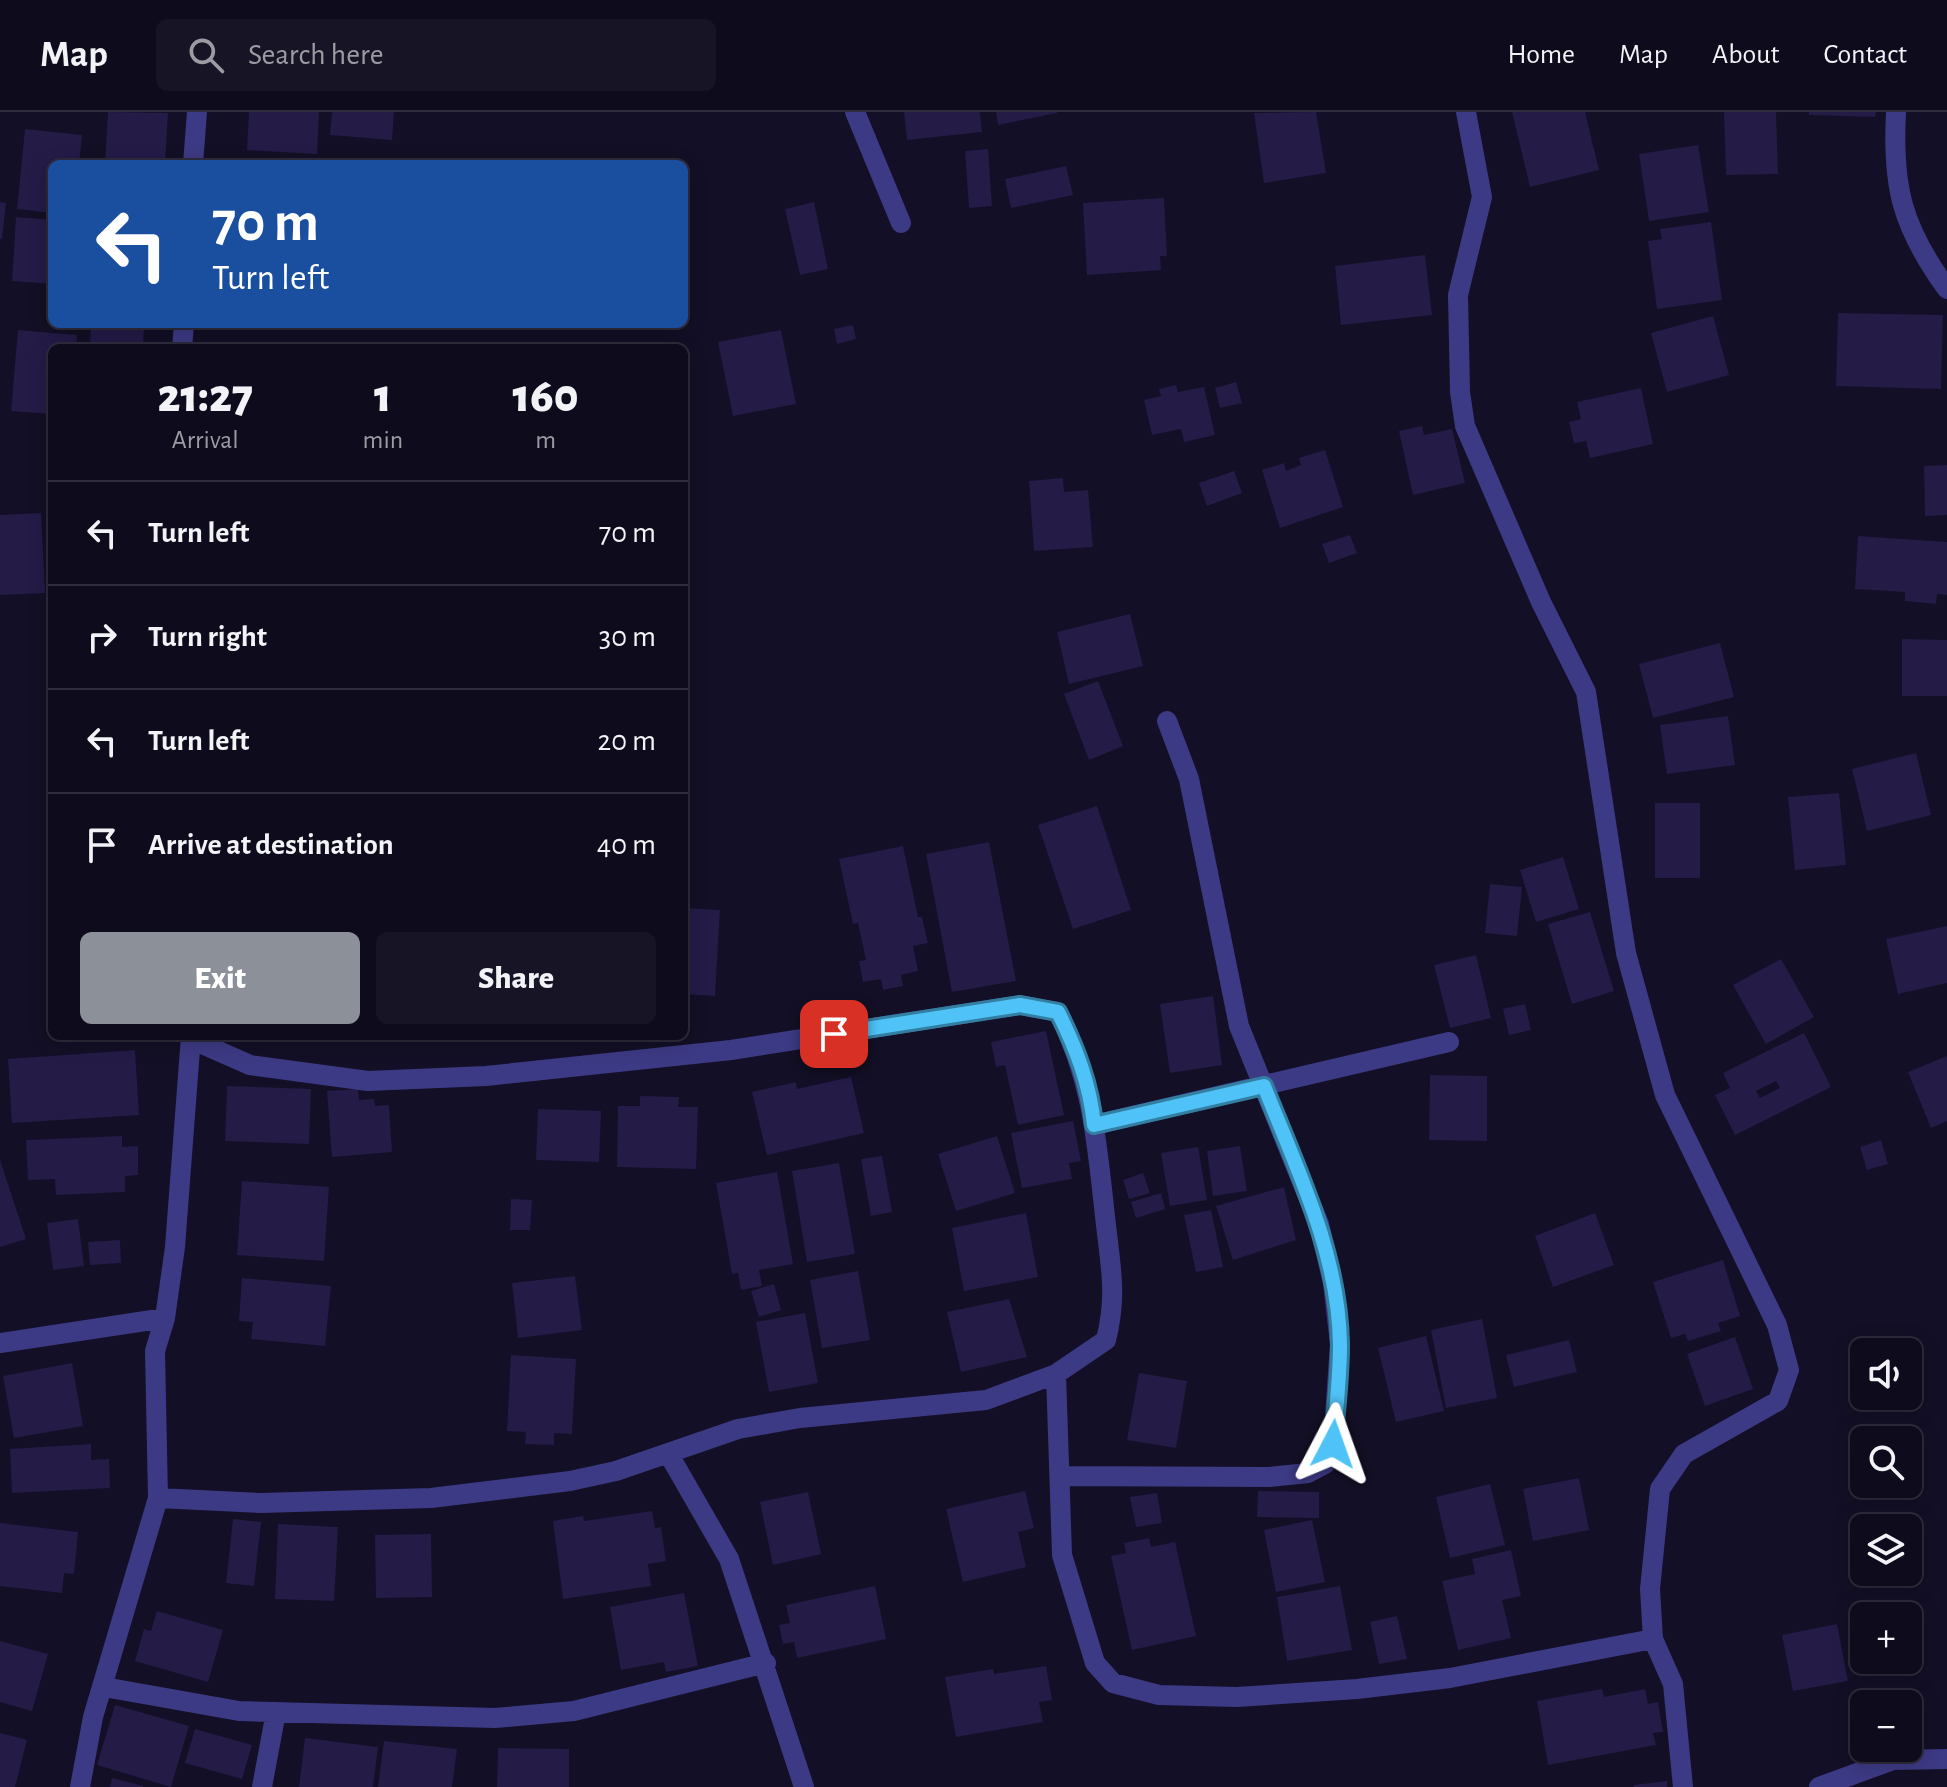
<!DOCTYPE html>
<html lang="en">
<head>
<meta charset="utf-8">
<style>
  body { margin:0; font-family:"Alegreya Sans",sans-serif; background:#171425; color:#f1f3f6; height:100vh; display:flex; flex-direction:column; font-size:30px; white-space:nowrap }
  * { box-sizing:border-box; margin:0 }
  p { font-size:26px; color:#9b9ba3 }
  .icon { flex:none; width:44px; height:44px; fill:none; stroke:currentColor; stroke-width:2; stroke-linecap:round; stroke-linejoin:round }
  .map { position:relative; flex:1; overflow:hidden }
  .drawer { position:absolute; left:48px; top:232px; width:640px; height:696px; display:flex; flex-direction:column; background:#0e0b1c; border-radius:12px; box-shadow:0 4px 20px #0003,0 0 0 2px #2e2b3b }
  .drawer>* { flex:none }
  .guide { position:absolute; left:48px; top:48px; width:640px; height:168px; border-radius:12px; box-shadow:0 4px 20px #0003,0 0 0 2px #2e2b3b; background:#1a4fa0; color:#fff; overflow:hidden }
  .fabs { position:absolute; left:1850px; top:1226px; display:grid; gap:16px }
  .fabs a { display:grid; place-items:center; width:72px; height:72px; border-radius:12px; background:#0e0b1c; box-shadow:0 4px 20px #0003,0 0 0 2px #2e2b3b; font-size:40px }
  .pin { position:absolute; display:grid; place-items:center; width:68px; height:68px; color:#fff; margin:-34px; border-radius:16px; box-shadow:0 4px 12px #0006 }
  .me { position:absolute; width:88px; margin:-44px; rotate:4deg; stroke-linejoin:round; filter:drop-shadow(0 0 6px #0008) }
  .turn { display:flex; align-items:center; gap:28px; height:168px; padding:0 32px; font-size:36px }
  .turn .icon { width:104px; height:104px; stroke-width:2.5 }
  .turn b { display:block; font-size:56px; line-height:68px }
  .eta { display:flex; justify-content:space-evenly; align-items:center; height:136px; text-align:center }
  .eta b { font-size:48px; font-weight:800; line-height:56px }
  .primary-button { display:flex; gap:16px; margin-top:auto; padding:16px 32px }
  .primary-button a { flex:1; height:92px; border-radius:12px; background:#8c9099; color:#fff; font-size:32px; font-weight:800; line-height:92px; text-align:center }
  .primary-button a+a { background:#171425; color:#f1f3f6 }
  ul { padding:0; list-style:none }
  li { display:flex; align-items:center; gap:24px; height:104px; padding:0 32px; border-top:2px solid #2e2b3b }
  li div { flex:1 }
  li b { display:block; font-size:30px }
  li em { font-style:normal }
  header { display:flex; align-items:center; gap:48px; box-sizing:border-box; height:112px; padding:0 40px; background:#0e0b1c; border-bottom:2px solid #2e2b3b }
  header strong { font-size:38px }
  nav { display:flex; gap:44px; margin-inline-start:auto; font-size:28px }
  .search { width:560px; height:72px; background:#171425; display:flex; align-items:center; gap:20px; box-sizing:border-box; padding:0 28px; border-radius:12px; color:#9b9ba3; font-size:30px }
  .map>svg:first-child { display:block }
  .building { fill:#241b47; fill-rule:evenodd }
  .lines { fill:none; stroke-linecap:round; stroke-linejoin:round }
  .minor { stroke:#3d3a85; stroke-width:20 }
  .route-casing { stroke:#337fa1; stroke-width:20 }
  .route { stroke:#4fc3f7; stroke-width:14 }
</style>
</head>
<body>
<header>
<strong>Map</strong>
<div class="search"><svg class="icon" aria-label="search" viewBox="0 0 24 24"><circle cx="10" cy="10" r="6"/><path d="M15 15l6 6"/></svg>Search here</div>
<nav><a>Home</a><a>Map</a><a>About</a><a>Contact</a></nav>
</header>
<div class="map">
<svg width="1947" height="1675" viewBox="0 0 1947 1675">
  <rect width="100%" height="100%" fill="#130f26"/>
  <path class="building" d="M108,0L168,1L165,52H105Z
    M249,0H319L317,42L247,38Z
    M332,0H394L392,28L330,23Z
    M904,0H980L982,20L907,28Z
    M996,0H1057V1L998,13Z
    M1316,0L1326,61L1264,71L1254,1Z
    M1512,0H1585L1599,58L1530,75Z
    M1724,0H1776L1778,62L1726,63Z
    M1809,0H1876L1875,5L1809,3Z
    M25,17L82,23L79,52H52V101L17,97Z
    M1698,33L1709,100L1649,109L1639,42Z
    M988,37L992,94L969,96L965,39Z
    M1066,54L1073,83L1011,96L1005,67Z
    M1164,86L1167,144H1160L1161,158L1087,163L1083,91Z
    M0,90L6,91L2,127H0Z
    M814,90L828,157L800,163L785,97Z
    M16,105L52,108V172L12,169Z
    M1711,110L1722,188L1657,197L1648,129L1662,127L1660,117Z
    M1425,143L1432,203L1341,213L1335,154Z
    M1838,201L1943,203L1941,277L1836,274Z
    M1713,204L1729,263L1667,280L1651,221Z
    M91,212H144L143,236H90Z
    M853,213L856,227L837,232L834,217Z
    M18,218L77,223L76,236H52V302L11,299Z
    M781,218L796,292L733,304L718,230Z
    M392,230L432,232V236H392Z
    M1236,270L1242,291L1220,296L1215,276Z
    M1176,273L1178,280L1204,275L1215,323L1184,330L1181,317L1152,323L1144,288L1161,284L1159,277Z
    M1641,276L1653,332L1590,346L1586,329L1574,331L1569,310L1581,307L1577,290Z
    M1422,314L1424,323L1452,317L1465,371L1413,383L1399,319Z
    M1325,338L1343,395L1280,416L1262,358L1284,351L1286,359L1301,353L1299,346Z
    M1947,353V403L1925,404L1924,354Z
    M1234,359L1242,381L1207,394L1199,371Z
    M1063,366L1064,380L1088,378L1093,435L1034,439L1029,369Z
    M41,401L45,481L0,483V403Z
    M1350,423L1357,441L1329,451L1322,432Z
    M1858,424L1947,430V483L1937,482L1936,492L1905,489V480L1855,477Z
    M1130,502L1143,554L1069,572L1057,520Z
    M1902,527L1947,528V584H1902Z
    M1720,531L1734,585L1653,606L1639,552Z
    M1098,569L1123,634L1089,648L1064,582Z
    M1728,604L1735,653L1667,662L1660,613Z
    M1916,641L1931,703L1867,719L1852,657Z
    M1839,681L1846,753L1795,758L1788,685Z
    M1655,691H1700V766H1655Z
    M1097,694L1131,798L1073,817L1038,713Z
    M989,730L1016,869L952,880L926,742Z
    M903,734L918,805H922L928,831L913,834L918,859L901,863L903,874L883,878L881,867L863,870L859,849L866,848L858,811L853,812L839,747Z
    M1563,745L1579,797L1536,810L1520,758Z
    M1490,772L1522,775L1517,824L1485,821Z
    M684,796L720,798L715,884L684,882Z
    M1590,800L1614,879L1572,892L1548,812Z
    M1947,814V871L1898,882L1886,827Z
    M1476,843L1491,906L1450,916L1434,853Z
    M1781,847L1814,905L1766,932L1733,873Z
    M1213,884L1222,953L1170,961L1160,892Z
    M1525,892L1531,918L1509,923L1503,897Z
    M1046,919L1064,1003L1018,1013L1005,953L996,955L991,930Z
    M1804,921L1831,975L1735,1023L1715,983L1730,976L1723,961ZM1776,969L1780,976L1760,986L1756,979Z
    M135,938L139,1003L12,1011L8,947Z
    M1947,944V1009L1931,1016L1908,960Z
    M1430,963L1487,964V1029L1429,1028Z
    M851,965L864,1021L767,1043L752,980L796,970L797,977Z
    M227,974L311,977L309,1032L225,1029Z
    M358,977L359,988L374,987L375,994L389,993L392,1040L332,1045L327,979Z
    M640,984L679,985L678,995H698L696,1057L617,1055L618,994H640Z
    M538,997L601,999L599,1050L536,1048Z
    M1073,1009L1081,1049L1069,1051L1072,1067L1022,1076L1011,1021Z
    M122,1024V1035L138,1034V1063L125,1064V1080L56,1083L55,1067L28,1068L26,1028Z
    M997,1024L1015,1081L956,1099L938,1042Z
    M1881,1028L1888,1052L1867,1058L1860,1035Z
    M1240,1034L1247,1079L1213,1084L1207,1039Z
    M1198,1035L1207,1088L1170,1094L1161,1041Z
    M882,1044L892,1100L871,1104L861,1047Z
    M0,1048L26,1127L0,1135Z
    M839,1051L855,1142L807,1150L792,1059Z
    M777,1060L793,1152L759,1158L762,1174L741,1178L738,1161L732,1162L716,1071Z
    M1143,1061L1150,1081L1129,1087L1123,1068Z
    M242,1069L329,1075L324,1149L237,1143Z
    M1284,1075L1296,1128L1233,1148L1216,1094Z
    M1161,1081L1165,1097L1136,1106L1131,1090Z
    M511,1087L532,1088L530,1118H510Z
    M1211,1098L1223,1155L1196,1160L1184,1103Z
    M1026,1101L1038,1165L964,1179L952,1116Z
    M1595,1101L1614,1153L1553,1175L1535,1124Z
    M78,1107L84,1154L53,1158L47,1111Z
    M120,1128L121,1151L90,1153L88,1130Z
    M1723,1148L1740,1204L1718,1211L1721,1219L1688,1229L1685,1222L1671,1226L1653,1170Z
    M858,1159L870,1228L822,1236L810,1168Z
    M575,1164L582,1218L518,1226L512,1171Z
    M242,1166L331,1174L325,1234L251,1227L253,1210L239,1209Z
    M774,1172L781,1198L759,1205L751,1179Z
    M1009,1187L1027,1245L961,1260L947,1200Z
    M805,1201L818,1271L769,1280L756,1210Z
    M1482,1207L1497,1286L1446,1296L1431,1218Z
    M1426,1224L1444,1299L1396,1310L1378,1236Z
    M1735,1225L1753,1277L1705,1294L1687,1242Z
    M1569,1228L1577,1260L1514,1275L1506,1243Z
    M511,1243L576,1247L572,1322L554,1321V1333L525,1332L526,1320L507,1319Z
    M72,1251L83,1314L14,1326L3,1264Z
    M1139,1261L1187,1269L1176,1336L1127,1328Z
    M91,1332V1348L109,1347L110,1376L12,1381L10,1337Z
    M1579,1366L1589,1418L1533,1429L1523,1377Z
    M1490,1372L1505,1433L1450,1446L1436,1385Z
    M1025,1379L1034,1416L1018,1420L1026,1455L963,1470L946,1397Z
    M1258,1379L1319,1380V1406L1257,1405Z
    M808,1380L821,1442L773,1453L760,1390Z
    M1157,1381L1162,1411L1136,1415L1130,1385Z
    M652,1399L655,1416L661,1415L666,1449L648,1452L651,1474L563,1487L553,1409L583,1404L584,1409Z
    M233,1407L261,1410L254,1474L226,1471Z
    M1312,1408L1325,1470L1276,1480L1264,1418Z
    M0,1411L78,1420L74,1462L64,1461L62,1481L0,1474Z
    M278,1412L338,1415L334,1489L275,1487Z
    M431,1422L432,1485L376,1486L375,1423Z
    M1149,1426L1151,1435L1175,1430L1196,1524L1132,1538L1111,1444L1126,1441L1124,1431Z
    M1511,1438L1521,1484L1502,1488L1511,1526L1458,1538L1442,1469L1475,1462L1472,1447Z
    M875,1474L886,1527L797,1546L794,1530L783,1532L779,1513L790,1511L786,1493Z
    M1340,1474L1352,1538L1287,1549L1277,1485Z
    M684,1481L698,1554L666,1560L664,1550L621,1558L610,1495Z
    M157,1499L223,1518L208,1570L135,1549L144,1517L151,1519Z
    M1397,1504L1407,1547L1379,1552L1370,1510Z
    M1837,1512L1848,1569L1793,1579L1782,1523Z
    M0,1529L48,1542L32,1599L0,1590Z
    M1046,1554L1052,1588L1039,1590L1043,1610L956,1625L945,1565L993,1557L994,1562Z
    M1602,1577L1604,1585L1645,1577L1648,1592L1658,1590L1663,1620L1653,1621L1656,1633L1548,1653L1537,1589Z
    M115,1593L189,1614L171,1675L97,1653Z
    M195,1617L252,1633L242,1667L185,1651Z
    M0,1621L27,1628L15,1675H0Z
    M305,1626L378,1635L373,1675H299Z
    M384,1629L457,1637L452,1675H378Z
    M498,1636L569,1637V1675H497Z
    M112,1666L143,1674V1675H110Z
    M1667,1669V1675H1634V1673Z"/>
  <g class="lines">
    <path class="minor" d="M855,0L901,111
      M1466,0L1482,85L1458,183L1460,280L1465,314L1541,490L1586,580L1626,841L1665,983L1777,1213L1789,1258L1778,1289L1684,1342L1660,1377L1650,1477L1653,1527L1673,1572L1683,1675
      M1896,0C1892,75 1902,115 1947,177
      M193,52L197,0
      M182,236L184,212
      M1094,1013L1449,930
      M0,1231L165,1206
      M1056,1262L1062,1443L1095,1551L1113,1571L1159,1583L1237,1585L1357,1577L1450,1566L1653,1527
      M668,1341L729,1447L804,1675
      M1060,1364L1269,1365L1308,1361L1325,1352L1333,1332L1340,1232L1333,1171L1319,1112L1239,914L1189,667L1167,609
      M158,1386L261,1391L431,1386L570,1369L616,1359L738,1317L800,1306L986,1288L1056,1262L1106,1228C1117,1184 1111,1157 1106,1113C1097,1035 1094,971 1058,900L1020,893L731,938L486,964L368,969L250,953L191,927
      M104,1575L239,1599L495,1606L574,1599L766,1551
      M80,1675L93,1605L158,1386L155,1239L165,1206L175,1135L191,924
      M262,1675L276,1600
      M1819,1675L1893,1648L1947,1647"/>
  </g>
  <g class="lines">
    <defs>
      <path id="route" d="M834,922L1020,893L1058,900C1076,936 1090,972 1094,1013L1264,974C1297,1057 1339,1142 1340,1233C1340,1266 1336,1299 1333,1332"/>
    </defs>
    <use href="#route" class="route-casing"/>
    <use href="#route" class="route"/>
  </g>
</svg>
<div class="fabs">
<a><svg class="icon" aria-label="sound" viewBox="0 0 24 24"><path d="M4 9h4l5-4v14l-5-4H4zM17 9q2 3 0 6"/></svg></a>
<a><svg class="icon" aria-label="search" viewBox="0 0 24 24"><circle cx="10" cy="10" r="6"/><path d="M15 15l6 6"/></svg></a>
<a><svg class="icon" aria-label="layers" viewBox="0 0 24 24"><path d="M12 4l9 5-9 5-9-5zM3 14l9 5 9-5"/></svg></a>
<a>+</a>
<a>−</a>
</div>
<div class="pin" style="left:834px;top:922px;background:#d93025"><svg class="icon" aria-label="arrive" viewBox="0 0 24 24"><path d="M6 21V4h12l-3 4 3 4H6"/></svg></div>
<svg class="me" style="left:1333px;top:1332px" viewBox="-20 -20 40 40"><path d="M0-17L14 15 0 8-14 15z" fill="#4fc3f7" stroke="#fff" stroke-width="4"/></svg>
<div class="guide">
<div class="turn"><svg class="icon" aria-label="left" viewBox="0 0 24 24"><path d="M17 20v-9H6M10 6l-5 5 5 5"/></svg><div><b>70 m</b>Turn left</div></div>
</div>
<section class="drawer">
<div class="eta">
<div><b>21:27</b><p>Arrival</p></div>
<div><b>1</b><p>min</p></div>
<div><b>160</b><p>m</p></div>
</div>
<ul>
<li><svg class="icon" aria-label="left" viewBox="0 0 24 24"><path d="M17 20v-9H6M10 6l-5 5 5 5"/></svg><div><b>Turn left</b></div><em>70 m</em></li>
<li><svg class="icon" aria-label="right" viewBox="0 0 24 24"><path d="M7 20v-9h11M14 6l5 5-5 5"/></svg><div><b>Turn right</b></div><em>30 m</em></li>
<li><svg class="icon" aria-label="left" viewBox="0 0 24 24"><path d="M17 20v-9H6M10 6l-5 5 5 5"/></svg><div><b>Turn left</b></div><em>20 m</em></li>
<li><svg class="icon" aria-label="arrive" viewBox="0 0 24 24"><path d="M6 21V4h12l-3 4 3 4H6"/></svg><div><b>Arrive at destination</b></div><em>40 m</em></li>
</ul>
<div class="primary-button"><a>Exit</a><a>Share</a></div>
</section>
</div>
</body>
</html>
